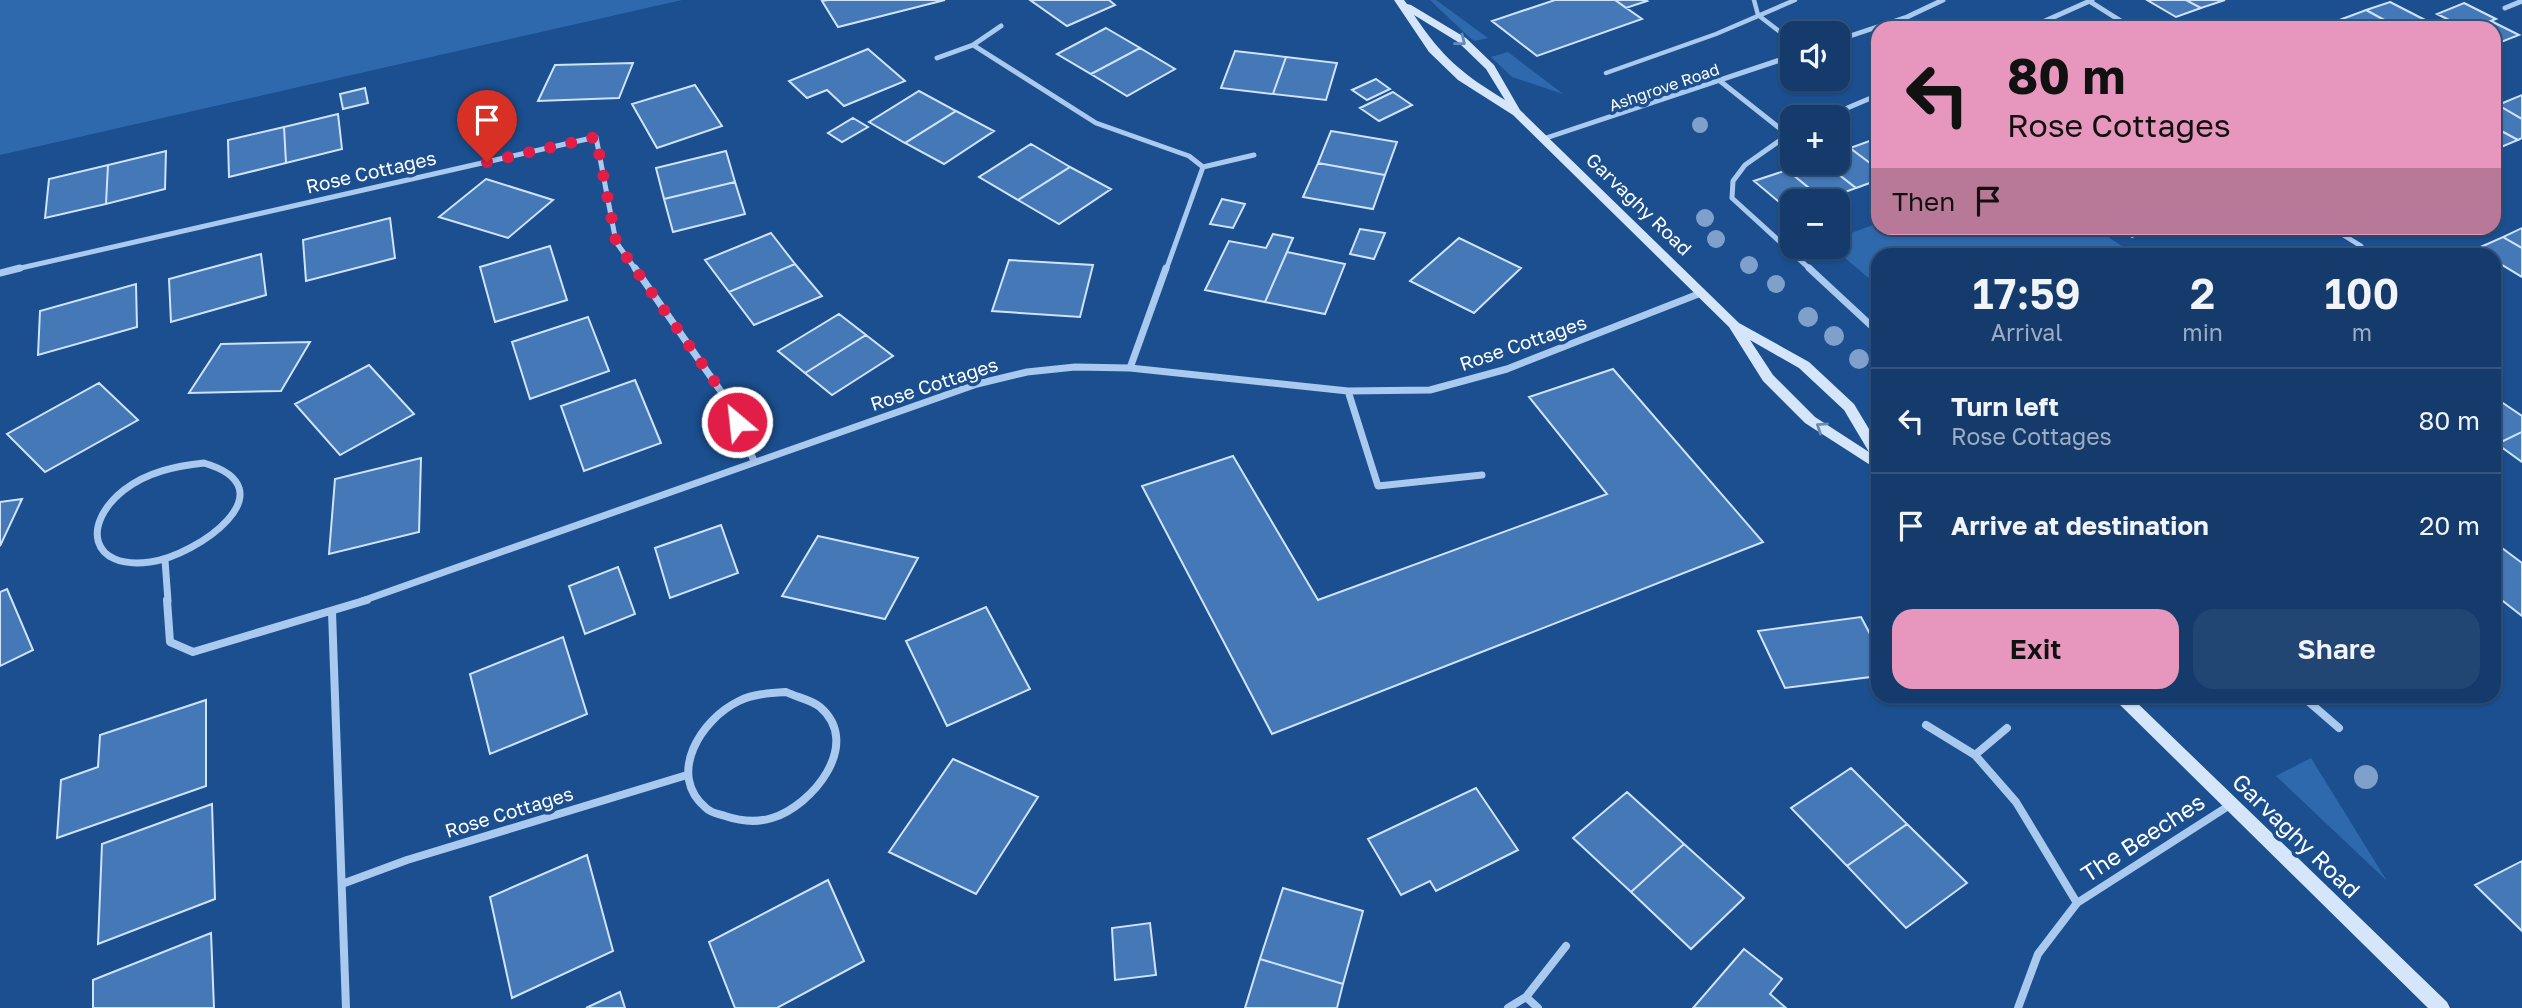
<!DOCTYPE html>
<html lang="en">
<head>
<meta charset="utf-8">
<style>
  body { margin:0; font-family:"Golos Text",sans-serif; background:#214673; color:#f1f3f6; height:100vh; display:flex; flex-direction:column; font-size:26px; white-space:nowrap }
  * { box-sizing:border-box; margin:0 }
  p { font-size:23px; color:#9dadc1 }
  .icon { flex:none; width:38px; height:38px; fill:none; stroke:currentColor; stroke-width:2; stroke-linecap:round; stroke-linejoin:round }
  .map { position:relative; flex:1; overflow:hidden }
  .panel { position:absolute; left:1871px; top:248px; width:630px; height:455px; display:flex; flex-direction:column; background:#143b6b; border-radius:21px; box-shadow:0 2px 5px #0004,0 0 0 2px #33557e }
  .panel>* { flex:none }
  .guide { position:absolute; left:1871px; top:21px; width:630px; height:214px; border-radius:21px; box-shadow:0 2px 5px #0004,0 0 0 2px #33557e; background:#e797bd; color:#111; overflow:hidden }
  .controls { position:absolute; left:1780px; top:21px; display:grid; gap:14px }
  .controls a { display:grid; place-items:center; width:70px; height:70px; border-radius:14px; background:#143b6b; box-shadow:0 2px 5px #0004,0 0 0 2px #33557e; font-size:35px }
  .pin { position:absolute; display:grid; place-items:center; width:60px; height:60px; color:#fff; margin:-72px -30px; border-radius:50% 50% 50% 0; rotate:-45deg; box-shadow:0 0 7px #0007 }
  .pin .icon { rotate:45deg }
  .me { position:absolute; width:77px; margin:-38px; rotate:332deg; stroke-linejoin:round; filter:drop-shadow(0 0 5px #0008) }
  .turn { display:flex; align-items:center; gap:24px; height:147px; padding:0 21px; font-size:32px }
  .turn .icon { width:91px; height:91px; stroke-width:2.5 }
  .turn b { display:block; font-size:49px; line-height:60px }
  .then { display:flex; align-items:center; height:66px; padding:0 21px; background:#0003; gap:14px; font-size:26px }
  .eta { display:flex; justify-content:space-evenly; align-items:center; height:119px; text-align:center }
  .eta b { font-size:42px; font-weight:600; line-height:49px }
  .action { display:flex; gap:14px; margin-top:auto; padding:14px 21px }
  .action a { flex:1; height:80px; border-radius:21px; background:#e797bd; color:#111; font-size:28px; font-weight:600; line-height:80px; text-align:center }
  .action a+a { background:#214673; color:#f1f3f6 }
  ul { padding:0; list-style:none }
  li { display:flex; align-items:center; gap:21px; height:105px; padding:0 21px; border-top:2px solid #33557e }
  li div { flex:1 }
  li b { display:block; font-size:26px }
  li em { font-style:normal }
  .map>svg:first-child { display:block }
  .green { fill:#2e69ad }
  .building { fill:#4478b7; stroke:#cfe3fa; stroke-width:2 }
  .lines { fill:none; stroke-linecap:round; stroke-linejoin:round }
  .lane { stroke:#a9c9ee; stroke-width:4.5 }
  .street-far2 { stroke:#a9c9ee; stroke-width:5 }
  .street-far1 { stroke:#a9c9ee; stroke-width:7 }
  .street { stroke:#a9c9ee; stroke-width:8 }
  .secondary { fill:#d6e6fa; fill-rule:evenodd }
  .tree { fill:#7ea0ca }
  .oneway { stroke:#668bba }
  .route { stroke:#e11d48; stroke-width:12; stroke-dasharray:0 21.6 }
  .labels { text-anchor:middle; stroke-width:7; stroke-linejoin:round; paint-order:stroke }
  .far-street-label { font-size:16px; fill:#fff; stroke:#1b4f8f }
  .street-label { font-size:19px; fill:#fff; stroke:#1b4f8f }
  .near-street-label { font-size:23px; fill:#fff; stroke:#1b4f8f }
</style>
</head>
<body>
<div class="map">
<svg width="2522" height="1008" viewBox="0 0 2522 1008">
  <rect width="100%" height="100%" fill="#1b4f8f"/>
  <path class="green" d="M0,0H682L0,155Z
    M1430,0H1436L1488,38L1475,41L1470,38Z
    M1508,52L1563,94L1512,77L1491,57Z
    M1878,223V228H2095L2135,255L1878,256V286L1832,247H1838V238Z
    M2311,758L2387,881L2276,776Z"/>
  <path class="building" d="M828,0H945L838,27L822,1Z
    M1030,0H1109L1115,5L1067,26Z
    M1555,0H1615L1642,19L1537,56L1492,21Z
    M1615,0H1645L1647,1L1626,8Z
    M2147,0H2186L2201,8L2176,17Z
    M2186,0H2225L2201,8Z
    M2390,2L2431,23L2419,28H2399L2366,10Z
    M2464,3L2496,19L2473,28H2465L2437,14Z
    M2366,10L2399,28H2358L2342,19Z
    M2342,19L2358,28H2317Z
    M2491,21L2519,35L2496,44L2494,43V28H2473Z
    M1106,28L1140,48L1091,74L1057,54Z
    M1140,48L1175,69L1127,96L1091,74Z
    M868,49L905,81L844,106L827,90L807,98L789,81Z
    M1235,51L1286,57L1273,94L1221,88Z
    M1286,57L1337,63L1326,100L1273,94Z
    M633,63L619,98L538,101L555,65Z
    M1376,79L1390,89L1367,100L1352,90Z
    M695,85L722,126L657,148L632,104Z
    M365,88L368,103L343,109L340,94Z
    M919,91L956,111L905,143L869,122Z
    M1393,92L1412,105L1379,121L1360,108Z
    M2522,95V119L2498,105Z
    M2498,105L2522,119V138L2518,140L2494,127V107Z
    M956,111L994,131L944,164L905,143Z
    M338,114L342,149L286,163L284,127Z
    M853,118L868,127L842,142L828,133Z
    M284,127L286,163L229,177L228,140Z
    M2494,127L2518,140L2494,150Z
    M1331,131L1397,142L1385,175L1318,163Z
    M1878,138V169L1850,148Z
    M1031,144L1070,167L1018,200L979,177Z
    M1850,148L1878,169V180L1856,188L1824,163H1838V152Z
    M166,151L165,189L106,204L108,165Z
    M726,151L735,182L664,199L656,168Z
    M1318,163L1385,175L1373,209L1303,197Z
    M1808,163H1824L1856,188L1824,200L1787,170Z
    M108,165L106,204L45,218L49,179Z
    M1070,167L1111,189L1059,224L1018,200Z
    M1787,170L1824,200L1792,201L1791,212L1754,181Z
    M486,179L553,200L508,238L439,217Z
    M735,182L745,214L673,232L664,199Z
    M1222,199L1245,204L1233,228L1210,224Z
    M390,218L395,258L306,281L303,240Z
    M2118,228H2156L2132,237Z
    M2522,228V248L2503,237Z
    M1360,229L1385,233L1374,259L1350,254Z
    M771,233L795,264L729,292L705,260Z
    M1273,234L1293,238L1265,302L1205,290L1229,241L1266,248Z
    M2503,237L2522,248V277L2494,260V256H2487L2476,249Z
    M1459,238L1521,268L1474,313L1410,281Z
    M550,246L567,300L495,322L480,267Z
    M1287,252L1345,264L1325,314L1265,302Z
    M261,254L266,295L171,322L169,279Z
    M1009,260L1093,265L1080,317L992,311Z
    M795,264L822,296L754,325L729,292Z
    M136,284L137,327L38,355L40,311Z
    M839,314L866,335L805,373L778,351Z
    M588,317L609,371L530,399L512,342Z
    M866,335L893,356L832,395L805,373Z
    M310,342L281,391L189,393L221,344Z
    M369,365L414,414L340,455L295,404Z
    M1613,369L1763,542L1272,734L1142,486L1233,456L1318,600L1607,494L1529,397Z
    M635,380L661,443L584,471L561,406Z
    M99,383L138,420L45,472L7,434Z
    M2494,397L2522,416V432L2497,444L2494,442Z
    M2522,432V462L2497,444Z
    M421,458L419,532L329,554L335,479Z
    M22,499L0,546V502Z
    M721,525L738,573L670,598L655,548Z
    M818,536L918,558L885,619L782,596Z
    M2494,542L2522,563V616L2494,594Z
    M618,567L635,614L585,634L569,586Z
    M7,589L33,650L0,666V592Z
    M986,607L1030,689L947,726L906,641Z
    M1861,617L1878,649V676L1785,688L1758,631Z
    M563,637L587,714L490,754L470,674Z
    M206,700V786L57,838L61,780L98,767L100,735Z
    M953,759L1038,797L976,894L889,852Z
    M1851,768L1907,824L1847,866L1791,808Z
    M1476,788L1518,850L1436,891L1430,881L1401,895L1368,839Z
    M1627,792L1684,844L1631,892L1573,838Z
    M212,804L215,899L98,944L102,844Z
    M1907,824L1967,883L1906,928L1847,866Z
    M1684,844L1744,898L1691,949L1631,892Z
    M587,855L613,951L512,998L490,897Z
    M2522,861V931L2475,885Z
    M828,880L864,961L777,1008H735L709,942Z
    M1283,888L1363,911L1343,984L1260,959Z
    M1150,923L1156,975L1115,980L1112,928Z
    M211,933L214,1008H93V980Z
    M1744,949L1782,979L1770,994L1786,1008H1693Z
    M1260,959L1343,984L1337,1008H1245Z
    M620,992L625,1008H586Z"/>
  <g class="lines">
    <path class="lane" d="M1754,0L1758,15L1792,41
      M1606,73L1716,34L1795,0"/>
    <path class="street-far2" d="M2089,1L2132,28
      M2505,8L2522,1
      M2029,28L2092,0
      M1838,40L1907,17L1943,0
      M973,45L1096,123L1189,156L1203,167L1166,270
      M937,58L973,45L1001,26
      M2494,73L2498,71
      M1720,81L1787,134
      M1826,117L1878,95
      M1792,132L1745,165L1733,181L1732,198L1811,270
      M1543,139L1792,56
      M1203,167L1254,155
      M2332,228L2361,246L2341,256
      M12,270L596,137L616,242L636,270"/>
    <path class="street-far1" d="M635,268L729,403L754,461
      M1809,268L1878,332
      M0,273L20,268
      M1130,368L1166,268
      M1348,391L1378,486L1482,475
      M204,463C292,489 197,556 150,562C90,570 81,524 124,490C147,472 176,466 204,463Z
      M165,560L168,601
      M362,601L977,384L1027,372L1075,367L1130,368L1348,391L1430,390L1507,369L1701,293"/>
    <path class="street" d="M167,600L170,642L193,652L367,600
      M332,612L346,1008
      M786,692C796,697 812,700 820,707C863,744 812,806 772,818C756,823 740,821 725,816C718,814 711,813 706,808C666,775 701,719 739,701C753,694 770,693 786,692Z
      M2302,696L2339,728
      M1926,725L1975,755L2016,802L2077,903
      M1975,755L2007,728
      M342,884L407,860L687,775
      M1526,997L1538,1008
      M1508,1008L1526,997L1566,946
      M2018,1008L2038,954L2077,903L2230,805"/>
    <path class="secondary" d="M1394,0H1404L1407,4L1411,5L1466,38L1494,65L1520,110L1739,323L1809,362L1854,404L1878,444V470L1805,423L1763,381L1729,327L1513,115L1458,80L1429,52ZM1414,15L1458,42L1486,69L1505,100C1461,73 1443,58 1414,15ZM1750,340L1799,368L1844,410L1869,452L1815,417L1773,375Z
      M2111,696H2130L2447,1002L2450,1008H2428Z"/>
  </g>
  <g class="tree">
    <circle cx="1700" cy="125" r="8"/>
    <circle cx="1705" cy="218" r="9"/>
    <circle cx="1716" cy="239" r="9"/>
    <circle cx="1749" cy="265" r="9"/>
    <circle cx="1776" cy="284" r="9"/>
    <circle cx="1808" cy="317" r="10"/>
    <circle cx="1834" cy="336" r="10"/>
    <circle cx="1859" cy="359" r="10"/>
    <circle cx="2366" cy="777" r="12"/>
  </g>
  <defs><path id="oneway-chevron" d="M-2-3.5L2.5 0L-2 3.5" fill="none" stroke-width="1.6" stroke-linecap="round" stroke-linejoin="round" transform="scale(1.75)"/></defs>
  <g class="oneway">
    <use href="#oneway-chevron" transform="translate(1461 41) rotate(38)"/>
    <use href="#oneway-chevron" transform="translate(1821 427) rotate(-146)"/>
  </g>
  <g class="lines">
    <path class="route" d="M487,162L596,137L616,242L729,402L737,422"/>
  </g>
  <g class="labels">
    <g class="far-street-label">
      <text transform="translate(1664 87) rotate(-19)" y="6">Ashgrove Road</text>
    </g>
    <g class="street-label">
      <text transform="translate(371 172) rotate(-13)" y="7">Rose Cottages</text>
      <text transform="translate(1639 204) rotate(44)" y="7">Garvaghy Road</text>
      <text transform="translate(1523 343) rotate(-19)" y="7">Rose Cottages</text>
      <text transform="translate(934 384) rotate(-18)" y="7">Rose Cottages</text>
      <text transform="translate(509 812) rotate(-17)" y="7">Rose Cottages</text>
    </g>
    <g class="near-street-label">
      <text transform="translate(2296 836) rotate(44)" y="8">Garvaghy Road</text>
      <text transform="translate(2143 838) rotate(-33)" y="8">The Beeches</text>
    </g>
  </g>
</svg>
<div class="controls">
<a><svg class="icon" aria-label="sound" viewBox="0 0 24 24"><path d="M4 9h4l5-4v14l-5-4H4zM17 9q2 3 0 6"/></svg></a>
<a>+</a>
<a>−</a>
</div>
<div class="pin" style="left:487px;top:162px;background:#d93025"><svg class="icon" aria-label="arrive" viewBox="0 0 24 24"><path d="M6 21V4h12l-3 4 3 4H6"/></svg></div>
<svg class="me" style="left:737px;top:422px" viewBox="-20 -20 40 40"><circle r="17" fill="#e11d48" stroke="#fff" stroke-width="3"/><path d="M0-11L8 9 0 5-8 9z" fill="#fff"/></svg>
<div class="guide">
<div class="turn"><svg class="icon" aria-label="left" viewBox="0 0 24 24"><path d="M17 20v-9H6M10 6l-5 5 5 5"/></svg><div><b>80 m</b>Rose Cottages</div></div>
<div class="then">Then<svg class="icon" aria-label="arrive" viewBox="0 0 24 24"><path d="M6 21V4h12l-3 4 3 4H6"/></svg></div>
</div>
<section class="panel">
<div class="eta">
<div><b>17:59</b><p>Arrival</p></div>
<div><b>2</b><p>min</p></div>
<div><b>100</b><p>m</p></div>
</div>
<ul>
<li><svg class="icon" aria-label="left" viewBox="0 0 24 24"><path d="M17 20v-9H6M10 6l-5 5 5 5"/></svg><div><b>Turn left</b><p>Rose Cottages</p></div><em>80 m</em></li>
<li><svg class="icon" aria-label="arrive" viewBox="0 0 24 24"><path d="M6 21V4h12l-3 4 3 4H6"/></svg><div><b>Arrive at destination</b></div><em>20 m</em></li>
</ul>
<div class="action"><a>Exit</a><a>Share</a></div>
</section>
</div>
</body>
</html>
